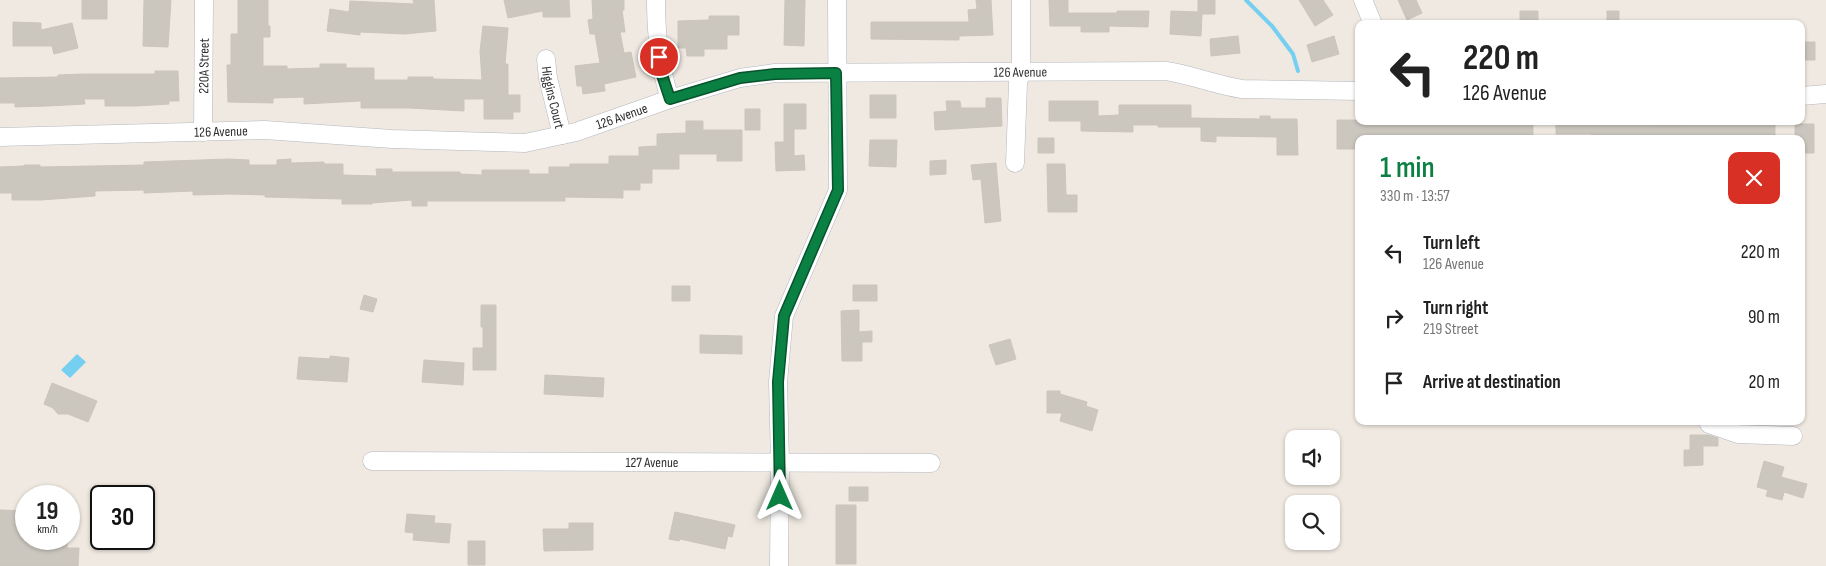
<!DOCTYPE html>
<html lang="en">
<head>
<meta charset="utf-8">
<style>
  body { margin:0; font-family:"Sofia Sans Condensed",sans-serif; background:#f6f6f6; color:#222; height:100vh; display:flex; flex-direction:column; font-size:19px; white-space:nowrap }
  * { box-sizing:border-box; margin:0 }
  p { font-size:16px; color:#767676 }
  .icon { flex:none; width:28px; height:28px; fill:none; stroke:currentColor; stroke-width:2; stroke-linecap:round; stroke-linejoin:round }
  .map { position:relative; flex:1; overflow:hidden }
  .panel { position:absolute; left:1355px; top:135px; width:450px; height:290px; display:flex; flex-direction:column; background:#fff; border-radius:10px; box-shadow:0 1px 4px #0004 }
  .panel>* { flex:none }
  .top-card { position:absolute; left:1355px; top:20px; width:450px; height:105px; border-radius:10px; box-shadow:0 1px 4px #0004; background:#fff; color:#222; overflow:hidden }
  .tools { position:absolute; left:1285px; top:430px; display:grid; gap:10px }
  .tools a { display:grid; place-items:center; width:55px; height:55px; border-radius:10px; background:#fff; box-shadow:0 1px 4px #0004; font-size:25px }
  .speed { position:absolute; left:15px; top:485px; display:flex; gap:10px; font-size:25px; font-weight:700; text-align:center }
  .speed>* { display:grid; place-content:center; width:65px; height:65px; border-radius:50%; background:#fff; box-shadow:0 1px 4px #0004; line-height:1 }
  .speed small { font-size:12px; font-weight:400 }
  .speed .limit { border:2px solid #111; border-radius:8px; background:#fff; color:#111 }
  .pin { position:absolute; display:grid; place-items:center; width:42px; height:42px; color:#fff; margin:-21px; border:2px solid #fff; border-radius:50%; box-shadow:0 1px 5px #0007 }
  .me { position:absolute; width:55px; margin:-28px; rotate:0deg; stroke-linejoin:round; filter:drop-shadow(0 0 4px #0008) }
  .turn { display:flex; align-items:center; gap:18px; height:105px; padding:0 25px; font-size:22px }
  .turn .icon { width:65px; height:65px; stroke-width:2.5 }
  .turn b { display:block; font-size:35px; line-height:42px }
  .round { display:grid; place-items:center; flex:none; width:52px; height:52px; border-radius:10px; background:#f6f6f6 }
  .head { display:flex; align-items:center; justify-content:space-between; height:85px; padding:0 25px }
  h1 { font-size:30px; font-weight:600; line-height:38px; color:#0b8043 }
  ul { padding:0; list-style:none }
  li { display:flex; align-items:center; gap:15px; height:65px; padding:0 25px }
  li div { flex:1 }
  li b { display:block; font-size:19px }
  li em { font-style:normal }
  .map>svg:first-child { display:block }
  .water { fill:#75cff0 }
  .lines { fill:none; stroke-linecap:round; stroke-linejoin:round }
  .stream { stroke:#75cff0; stroke-width:4 }
  .building { fill:#cbc7bf; stroke:#cbc5ba }
  .minor-casing { stroke:#b4b7c1; stroke-width:19 }
  .minor { stroke:#fff; stroke-width:18 }
  .route-casing { stroke:#07532c; stroke-width:12 }
  .route { stroke:#0b8043; stroke-width:9 }
  .labels { text-anchor:middle; stroke-width:4; stroke-linejoin:round; paint-order:stroke }
  .street-label { font-size:14px; fill:#2e2e2e; stroke:#fff }
</style>
</head>
<body>
<div class="map">
<svg width="1826" height="566" viewBox="0 0 1826 566">
  <rect width="100%" height="100%" fill="#efe9e1"/>
  <path class="water" d="M77,354L86,362L70,378L61,370Z"/>
  <g class="lines">
    <path class="stream" d="M1246,0L1272,26L1293,54L1298,71"/>
  </g>
  <path class="building" d="M82,0H107V19H82Z
    M144,0H171L168,47L143,46Z
    M238,0H268V26H270V37H263V66H287V69L320,68V64H346V68H374V80H408V77H433V79L482,80L480,51L483,26L508,28L505,64H508V95H520V112H513V119H484V99H464V111L409,108H361V101L304,104V97L273,98V103L228,102L227,65H231V34H238Z
    M413,0H434L436,31L405,34L360,32V35L327,31L330,9L349,12L350,1L414,4Z
    M504,0H569L570,17H543V11L508,18Z
    M592,0H624V10H622L625,32H620L624,53L631,52L636,77L604,84L605,91L583,94L582,86H577L575,66L600,63L595,34H590L588,20L593,19Z
    M785,0H805L804,46L784,45Z
    M976,0H991L993,35L959,36V40L871,39V22H969L968,10L977,9Z
    M1049,0H1068V13H1117V11H1149L1148,27L1109,26V32H1081V26H1050Z
    M1198,0H1215V14H1202L1201,36L1170,34L1171,11L1198,12Z
    M1299,0H1323L1333,15L1315,26Z
    M1398,0H1416L1422,13L1407,20Z
    M1520,11H1538V22H1520Z
    M1607,11H1619V24H1607Z
    M709,16H739V35H727V49H704V56H687L686,48H678V21L709,20Z
    M13,22L41,23V30L72,23L78,48L54,54L52,46H13Z
    M1238,36L1240,53L1211,56L1210,39Z
    M1334,36L1339,54L1312,62L1307,45Z
    M1801,42H1815V60H1801Z
    M155,71H178L179,101H169V104L137,106H105V99H84L85,104L48,106L15,107V103H0V78L58,77V75L83,74H155Z
    M870,95H896V118H870Z
    M986,98H1001L1002,126L935,130L934,112L947,111L946,101H960L961,108H986Z
    M1049,101H1098V116L1119,115V105H1191V118L1260,119V116H1270V119H1297L1298,155H1277V137L1216,136V142L1201,141V127H1158V125H1133V132L1081,131V121H1049Z
    M784,104H806V129H794V156L804,155L805,170L776,171L775,142H784Z
    M745,109H760V130H745Z
    M1337,120L1533,121V137L1468,139L1429,137V135H1363V139H1359V149H1337Z
    M686,121H703V130H742V161H717V154H679V169H652V183H640V190H623V198L565,197V201H427V206H412V200L372,203V204H342V199L265,197V195L229,194L193,195V191L144,193V190L95,191V196L41,200H12V193H0V167L24,166V165H40V167L144,165V162L229,159L249,160V165H277V160L291,159V163L324,162V164H343V175L377,176L376,169H392V172H460V174L482,175V170H529V174H549V167H570V164H609V156H639V147L657,146V134L686,133Z
    M1556,121H1575V123L1653,121V125L1775,123V139H1591V134H1556Z
    M1795,124H1814V153H1801V139H1795Z
    M1038,138H1054V153H1038Z
    M870,140H897L896,167L869,166Z
    M946,160V174L930,175V161Z
    M996,163L1001,221L985,223L981,179L973,180L971,165Z
    M1047,164H1065L1066,195H1077V212H1048Z
    M853,285H877V301H853Z
    M672,286H690V301H672Z
    M364,295L377,299L373,312L360,309Z
    M481,305H496V370H473V348H483V327H481Z
    M859,310V332L872,331V342H862V361H842L841,311Z
    M700,335L742,336V354L700,353Z
    M1010,339L1016,359L996,365L989,345Z
    M330,356L349,358L347,382L297,379L299,357L330,359Z
    M424,360L464,363L463,385L422,382Z
    M545,375L604,378L603,397L544,394Z
    M52,383L97,401L88,422L68,414H58L53,408L44,404Z
    M1047,391H1060V394L1087,402L1086,406L1098,410L1092,431L1060,421L1062,413H1047Z
    M1690,435H1708L1718,438V446H1703V465L1684,466V450H1690Z
    M1764,461L1784,467L1781,477L1807,484L1803,498L1784,492L1782,500L1766,496L1768,490L1757,487Z
    M849,487H868V501H849Z
    M836,505H856V564H836Z
    M0,510L26,511V539H67V548H79L78,566H0Z
    M675,512L735,525L732,537L728,536L725,549L680,539L679,541L669,539Z
    M407,514L435,516L434,523L451,524L449,543L413,540L414,533L405,532Z
    M569,523H593V550L544,551L543,529H569Z
    M468,541H485V565H468Z"/>
  <g class="lines">
    <defs>
      <g id="minor">
        <path d="M656,0C656,35 659,66 670,99"/>
        <path d="M1363,0L1373,24"/>
        <path id="s1" d="M546,59L548,78L562,135"/>
        <path d="M1801,96L1826,94"/>
        <path id="s2" d="M203,132L204,0"/>
        <path id="s3" d="M0,137L265,130L392,139L525,143L576,132L670,99L740,78L775,73L1166,71C1192,75 1216,85 1242,89L1359,91"/>
        <path d="M1015,163L1018,83L1021,71V0"/>
        <path d="M1708,421L1709,424L1738,434L1793,436"/>
        <path id="s4" d="M372,461L931,463"/>
        <path d="M779,566L780,462L778,382L784,316L838,190L837,0"/>
      </g>
    </defs>
    <use href="#minor" class="minor-casing"/>
    <use href="#minor" class="minor"/>
  </g>
  <g class="lines">
    <defs>
      <path id="route" d="M659,57L662,75L670,99L740,78L775,74L836,73L838,190L784,316L778,382L780,496"/>
    </defs>
    <use href="#route" class="route-casing"/>
    <use href="#route" class="route"/>
  </g>
  <g class="labels">
    <g class="street-label">
      <text dy="5" stroke="none"><textPath href="#s2" startOffset="66">220A Street</textPath></text>
      <text dy="5" stroke="none"><textPath href="#s3" startOffset="1031">126 Avenue</textPath></text>
      <text dy="5" stroke="none"><textPath href="#s1" startOffset="39">Higgins Court</textPath></text>
      <text dy="5" stroke="none"><textPath href="#s3" startOffset="626">126 Avenue</textPath></text>
      <text dy="5" stroke="none"><textPath href="#s3" startOffset="221">126 Avenue</textPath></text>
      <text dy="5" stroke="none"><textPath href="#s4" startOffset="280">127 Avenue</textPath></text>
    </g>
  </g>
</svg>
<div class="tools">
<a><svg class="icon" aria-label="sound" viewBox="0 0 24 24"><path d="M4 9h4l5-4v14l-5-4H4zM17 9q2 3 0 6"/></svg></a>
<a><svg class="icon" aria-label="search" viewBox="0 0 24 24"><circle cx="10" cy="10" r="6"/><path d="M15 15l6 6"/></svg></a>
</div>
<div class="speed"><div>19<small>km/h</small></div><div class="limit">30</div></div>
<div class="pin" style="left:659px;top:57px;background:#d93025"><svg class="icon" aria-label="arrive" viewBox="0 0 24 24"><path d="M6 21V4h12l-3 4 3 4H6"/></svg></div>
<svg class="me" style="left:780px;top:496px" viewBox="-20 -20 40 40"><path d="M0-17L14 15 0 8-14 15z" fill="#0b8043" stroke="#fff" stroke-width="4"/></svg>
<div class="top-card">
<div class="turn"><svg class="icon" aria-label="left" viewBox="0 0 24 24"><path d="M17 20v-9H6M10 6l-5 5 5 5"/></svg><div><b>220 m</b>126 Avenue</div></div>
</div>
<section class="panel">
<div class="head"><div><h1>1 min</h1><p>330 m · 13:57</p></div><a class="round" style="background:#d93025;color:#fff"><svg class="icon" aria-label="close" viewBox="0 0 24 24"><path d="M6 6l12 12M18 6L6 18"/></svg></a></div>
<ul>
<li><svg class="icon" aria-label="left" viewBox="0 0 24 24"><path d="M17 20v-9H6M10 6l-5 5 5 5"/></svg><div><b>Turn left</b><p>126 Avenue</p></div><em>220 m</em></li>
<li><svg class="icon" aria-label="right" viewBox="0 0 24 24"><path d="M7 20v-9h11M14 6l5 5-5 5"/></svg><div><b>Turn right</b><p>219 Street</p></div><em>90 m</em></li>
<li><svg class="icon" aria-label="arrive" viewBox="0 0 24 24"><path d="M6 21V4h12l-3 4 3 4H6"/></svg><div><b>Arrive at destination</b></div><em>20 m</em></li>
</ul>
</section>
</div>
</body>
</html>
